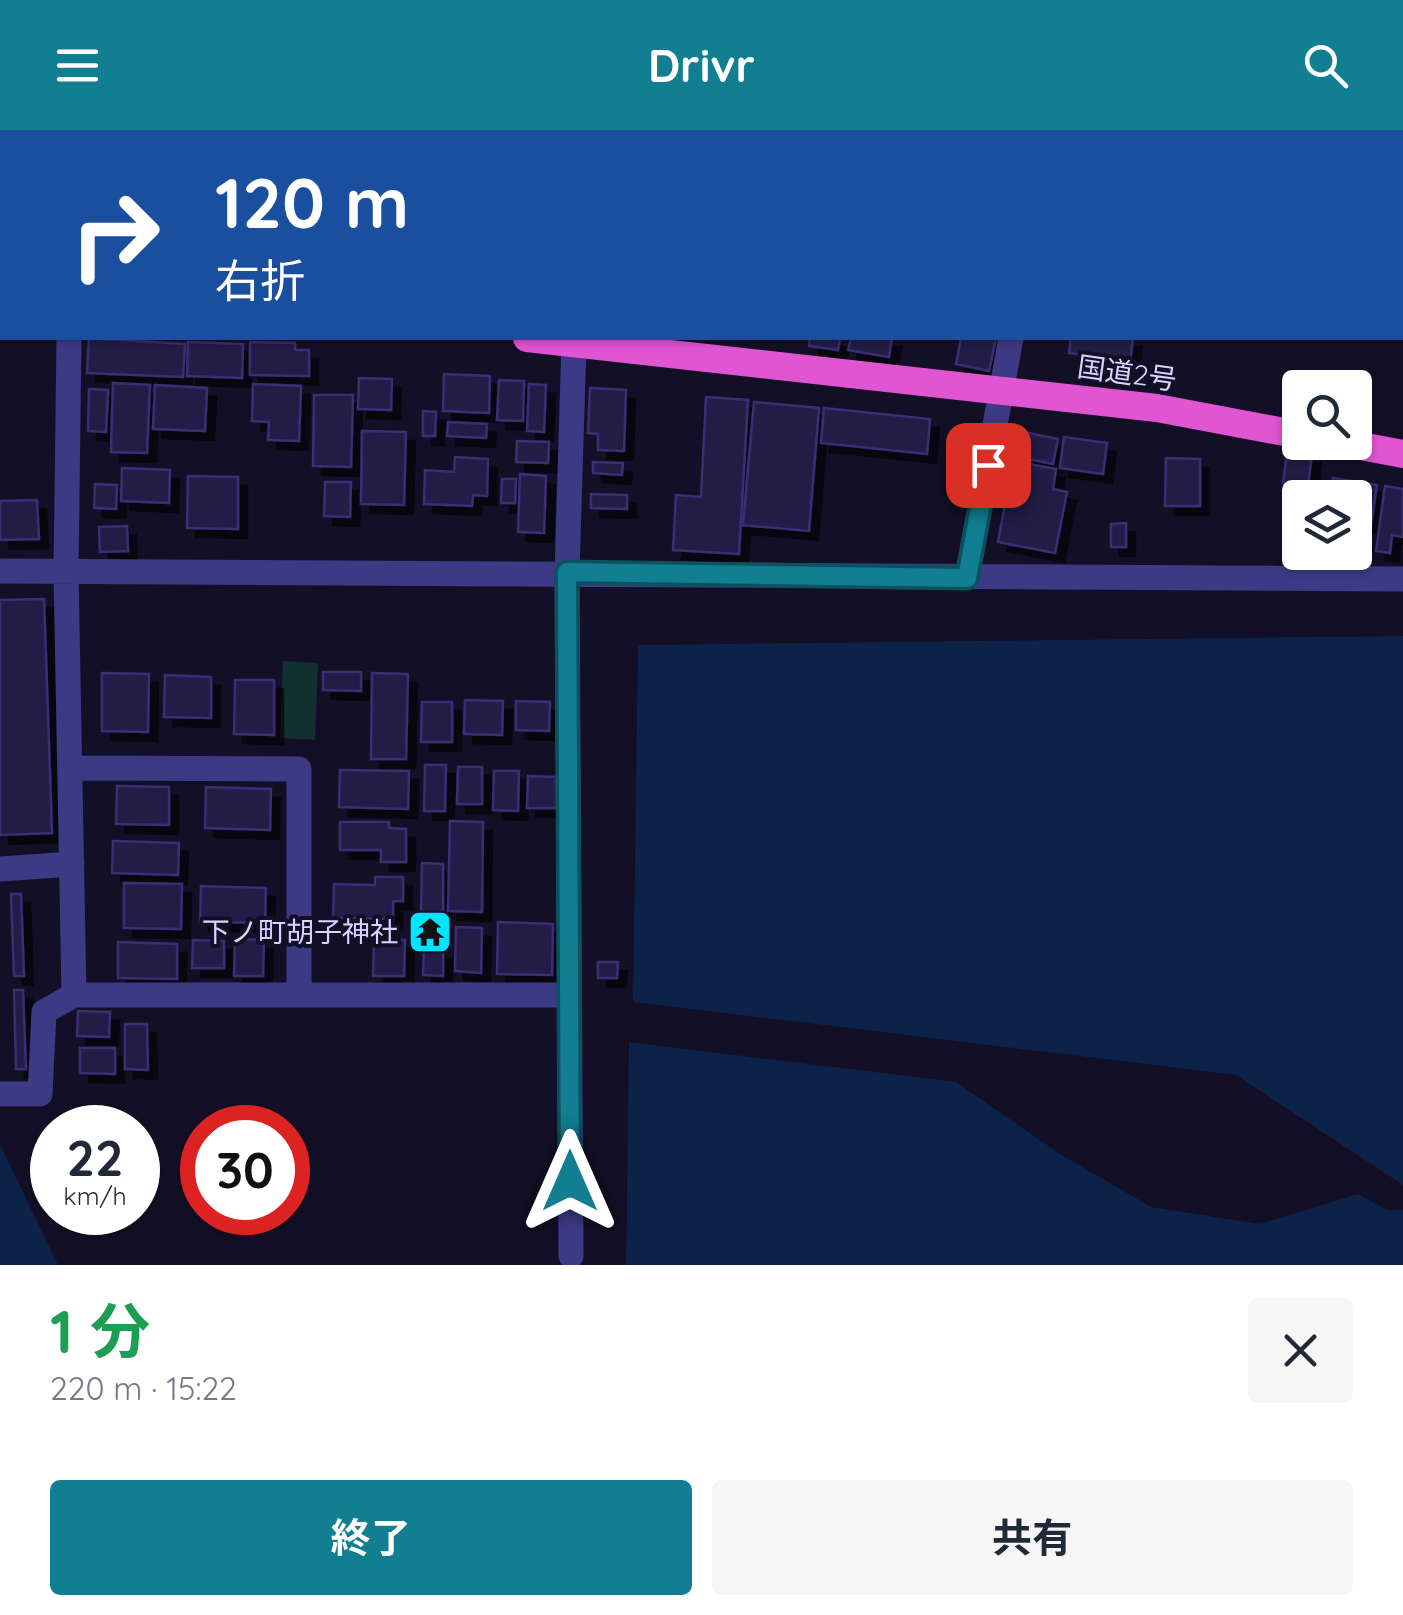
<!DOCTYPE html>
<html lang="ja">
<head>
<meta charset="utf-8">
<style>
  body { margin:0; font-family:Quicksand,"Noto Sans JP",sans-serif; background:#f6f6f7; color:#1f2937; height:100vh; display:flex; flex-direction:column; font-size:38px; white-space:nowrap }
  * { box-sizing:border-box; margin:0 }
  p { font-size:32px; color:#747a83 }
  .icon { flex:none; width:55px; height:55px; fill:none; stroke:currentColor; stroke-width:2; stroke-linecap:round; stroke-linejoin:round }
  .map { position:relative; height:1135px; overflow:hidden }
  .sheet { display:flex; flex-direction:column; background:#fff; flex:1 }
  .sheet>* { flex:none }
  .banner { position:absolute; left:0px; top:0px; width:1405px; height:210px; box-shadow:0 2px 8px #0004; background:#1a4fa0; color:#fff; overflow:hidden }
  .tools { position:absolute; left:1282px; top:240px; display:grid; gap:20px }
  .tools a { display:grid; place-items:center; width:90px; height:90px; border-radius:10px; background:#fff; box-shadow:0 2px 8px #0004; font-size:50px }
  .speed { position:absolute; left:30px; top:975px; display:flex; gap:20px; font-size:50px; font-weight:700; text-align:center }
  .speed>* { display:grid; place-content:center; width:130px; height:130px; border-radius:50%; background:#fff; box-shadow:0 2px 8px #0004; line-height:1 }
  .speed small { font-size:25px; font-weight:400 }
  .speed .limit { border:15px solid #d22; background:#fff; color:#111 }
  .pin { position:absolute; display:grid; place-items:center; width:85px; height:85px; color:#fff; margin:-42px; border-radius:20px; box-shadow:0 5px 15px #0006 }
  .me { position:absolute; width:110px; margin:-55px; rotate:0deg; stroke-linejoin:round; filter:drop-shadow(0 0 8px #0008) }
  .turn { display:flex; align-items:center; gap:35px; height:210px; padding:0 50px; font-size:45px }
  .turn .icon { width:130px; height:130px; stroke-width:2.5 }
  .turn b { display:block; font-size:70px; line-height:85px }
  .round { display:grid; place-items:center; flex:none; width:105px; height:105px; border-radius:10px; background:#f6f6f7 }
  .summary { display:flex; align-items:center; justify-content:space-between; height:170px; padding:0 50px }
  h1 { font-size:60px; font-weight:700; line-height:75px; color:#1e9e55 }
  .button { display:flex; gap:20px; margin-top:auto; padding:20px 50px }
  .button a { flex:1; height:115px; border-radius:10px; background:#117e91; color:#fff; font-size:40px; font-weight:700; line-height:115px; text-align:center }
  .button a+a { background:#f6f6f7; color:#1f2937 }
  header { display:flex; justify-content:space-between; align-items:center; height:130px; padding:0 50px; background:#117e91; color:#fff; font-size:45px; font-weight:700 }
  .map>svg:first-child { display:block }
  .green { fill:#12302f }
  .water { fill:#0c2248 }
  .building { fill:#241b47; stroke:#3b2d73; stroke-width:2.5; filter:url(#shadow) }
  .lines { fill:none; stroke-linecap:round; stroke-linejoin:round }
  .minor { stroke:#3d3a85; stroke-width:25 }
  .secondary { stroke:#6f6bff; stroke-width:25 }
  .trunk { stroke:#e055d1; stroke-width:28 }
  .route-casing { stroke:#0b525e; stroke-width:25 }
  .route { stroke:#117e91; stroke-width:18 }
  .labels { text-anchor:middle; stroke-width:8; stroke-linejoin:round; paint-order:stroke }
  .street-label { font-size:28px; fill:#d9d4ff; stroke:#130f26 }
  .poi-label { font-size:28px; fill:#d9d4ff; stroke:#130f26; text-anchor:end }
</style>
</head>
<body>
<header><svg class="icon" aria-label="menu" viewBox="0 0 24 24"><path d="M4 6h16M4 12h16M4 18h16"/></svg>Drivr<svg class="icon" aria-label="search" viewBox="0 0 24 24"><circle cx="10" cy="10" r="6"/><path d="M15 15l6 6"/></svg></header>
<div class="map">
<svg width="1403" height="1135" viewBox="0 0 1403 1135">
  <defs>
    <filter id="shadow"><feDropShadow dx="9" dy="9" stdDeviation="0" flood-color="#0009"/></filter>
  </defs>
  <rect width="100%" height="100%" fill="#130f26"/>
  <path class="green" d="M283,531L318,533L315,610L280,608Z"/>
  <path class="water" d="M1403,506V1055L1236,945L633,872L638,515Z
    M629,912L956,952L1060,1024L1151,1077L1260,1094L1358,1064L1387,1080H1403V1135H626Z
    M0,1014L58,1135H0Z"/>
  <path class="building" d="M956,0H1028L956,2Z
    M89,208L185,214L183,247L87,243Z
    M810,208H840L838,220L809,216Z
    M851,208H892L889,227L848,220Z
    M961,208H996L989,241L956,234Z
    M1071,208H1133L1130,232L1069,223Z
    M188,212L243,214L242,248L187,246Z
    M250,212L295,213V220H309V246L250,245Z
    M444,244L490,246L489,283L443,281Z
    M359,248L392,249L391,280L358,279Z
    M499,250L524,251L523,291L497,290Z
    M113,253L150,255L147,323L111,322Z
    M253,254L301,256L299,311L268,310L269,292L252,291Z
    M529,254L546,255L544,302L527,301Z
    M155,255L207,258L205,301L153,299Z
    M590,258L626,260L624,321L598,320V304L588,303Z
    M89,259L108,260L106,302L88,301Z
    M314,265H353L351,337L313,336Z
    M706,267L748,270L739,424L673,420L676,365L701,367Z
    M754,272L819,278L809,401L743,395Z
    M824,278L930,289L927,324L821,313Z
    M423,281L436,282L435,306H423Z
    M448,292L487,294L486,308L447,306Z
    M362,301L406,302L404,375L361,374Z
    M1019,301L1058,309L1053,334L1014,326Z
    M1064,307L1107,313L1103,344L1060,338Z
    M517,311L549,312L548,333L516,332Z
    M1287,322L1312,324L1308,356L1283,354Z
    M455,327L488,329L487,366L473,365L472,376L424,374L425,340L454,342Z
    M1166,328L1200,329V376H1165Z
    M1013,331L1056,339L1053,359L1067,362L1055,423L998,412Z
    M593,332L623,333L622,345L593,343Z
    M122,338L170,340L169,373L121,371Z
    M520,344L546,346L544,403L518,402Z
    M188,346L238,347V399L187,398Z
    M1333,348L1377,355L1371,395L1355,393V368H1330Z
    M502,349H516L515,373H501Z
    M325,352H351L350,387L324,386Z
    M95,354L117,355L116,379L94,378Z
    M1385,356L1403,359V407L1392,405L1390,423L1376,421Z
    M591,364L627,365V379L591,378Z
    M1292,367L1300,368V409L1289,408Z
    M37,370L39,409L0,410V371Z
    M1126,393V417H1111V394Z
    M127,396L128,421L100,422L99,397Z
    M44,469L52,703L0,705V470Z
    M323,542H361V561L323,560Z
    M102,543L149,544L148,602L102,601Z
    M372,543L408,544L406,629H371Z
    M165,545L211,547V588L164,587Z
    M235,550H274V605L234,604Z
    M465,570L503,571L502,605L464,604Z
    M516,571L550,572L549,601L516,600Z
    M422,572H452V612H421Z
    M425,635H446L445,681H424Z
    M458,637H482V674H457Z
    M340,640L409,641L408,679L339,677Z
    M494,641H519L518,681L493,680Z
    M528,646L556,647V678H527Z
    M117,656L169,657V695L116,694Z
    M206,657L271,659L270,700L205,698Z
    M450,691L483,692L482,782L448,781Z
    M340,692H389V698L406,699V732H381V720H340Z
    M113,711L179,713L178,745L112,743Z
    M422,733L443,734V783H421Z
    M375,747H403V771H393V789L333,788L334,754L375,755Z
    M124,753L182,754L181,799L124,798Z
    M201,756L266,758L265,793L200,792Z
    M11,764H21L24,846H14Z
    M498,792L553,794L552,845L497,844Z
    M456,797L482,798L481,843L455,841Z
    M235,809L264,810L263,846H234Z
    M374,809L405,810L404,846H373Z
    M193,810L224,811V838H192Z
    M118,812L177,814V849L118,848Z
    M424,819L443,820V846L423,845Z
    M598,832H618L617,848H598Z
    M14,860H23L26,939H16Z
    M78,881L110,882L109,907L77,906Z
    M125,894H147L148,940L125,939Z
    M80,918H115V944L80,943Z"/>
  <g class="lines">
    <path class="minor" d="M280,0L292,2
      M820,2V0
      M1048,2L1049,0
      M1402,134H1403
      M69,208L66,442L74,865H569
      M0,441L1403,449
      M967,447L1011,208
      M70,638L299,639V864
      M0,739L72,734
      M0,964H40L44,882L74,865
      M571,1126L567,443L574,212"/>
    <path class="secondary" d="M81,2L82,0"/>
    <path class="trunk" d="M0,156H2
      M527,208L1157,278L1300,305
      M1340,312L1403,324"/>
  </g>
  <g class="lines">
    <defs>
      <path id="route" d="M570,1051L567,442L967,448L988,335"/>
    </defs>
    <use href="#route" class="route-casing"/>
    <use href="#route" class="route"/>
  </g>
  <defs>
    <symbol id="temple-square" viewBox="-11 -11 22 22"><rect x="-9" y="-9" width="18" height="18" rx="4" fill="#00e5ff" stroke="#130f26"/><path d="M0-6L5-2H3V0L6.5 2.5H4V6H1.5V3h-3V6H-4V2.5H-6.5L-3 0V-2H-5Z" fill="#111"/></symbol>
  </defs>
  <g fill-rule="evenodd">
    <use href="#temple-square" x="405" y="777" width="50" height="50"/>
  </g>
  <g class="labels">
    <g class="street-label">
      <text transform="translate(1127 243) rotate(8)" y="10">国道2号</text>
    </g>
    <g class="poi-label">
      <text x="398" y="812">下ノ町胡子神社</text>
    </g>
  </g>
</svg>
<div class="tools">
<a><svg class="icon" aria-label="search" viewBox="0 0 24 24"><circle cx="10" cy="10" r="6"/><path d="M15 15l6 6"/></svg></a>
<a><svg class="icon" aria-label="layers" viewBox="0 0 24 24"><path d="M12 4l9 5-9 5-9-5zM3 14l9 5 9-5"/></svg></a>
</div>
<div class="speed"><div>22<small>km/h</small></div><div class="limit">30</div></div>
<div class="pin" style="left:988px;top:335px;background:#d93025"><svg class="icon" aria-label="arrive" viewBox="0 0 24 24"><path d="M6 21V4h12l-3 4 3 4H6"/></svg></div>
<svg class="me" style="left:570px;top:1051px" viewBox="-20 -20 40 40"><path d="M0-17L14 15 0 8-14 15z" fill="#117e91" stroke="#fff" stroke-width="4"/></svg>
<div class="banner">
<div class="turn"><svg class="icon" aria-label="right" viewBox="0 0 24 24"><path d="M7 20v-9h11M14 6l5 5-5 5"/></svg><div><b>120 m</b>右折</div></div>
</div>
</div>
<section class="sheet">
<div class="summary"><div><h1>1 分</h1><p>220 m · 15:22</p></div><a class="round"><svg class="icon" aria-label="close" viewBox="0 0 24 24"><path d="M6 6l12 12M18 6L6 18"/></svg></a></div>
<div class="button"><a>終了</a><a>共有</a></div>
</section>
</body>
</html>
